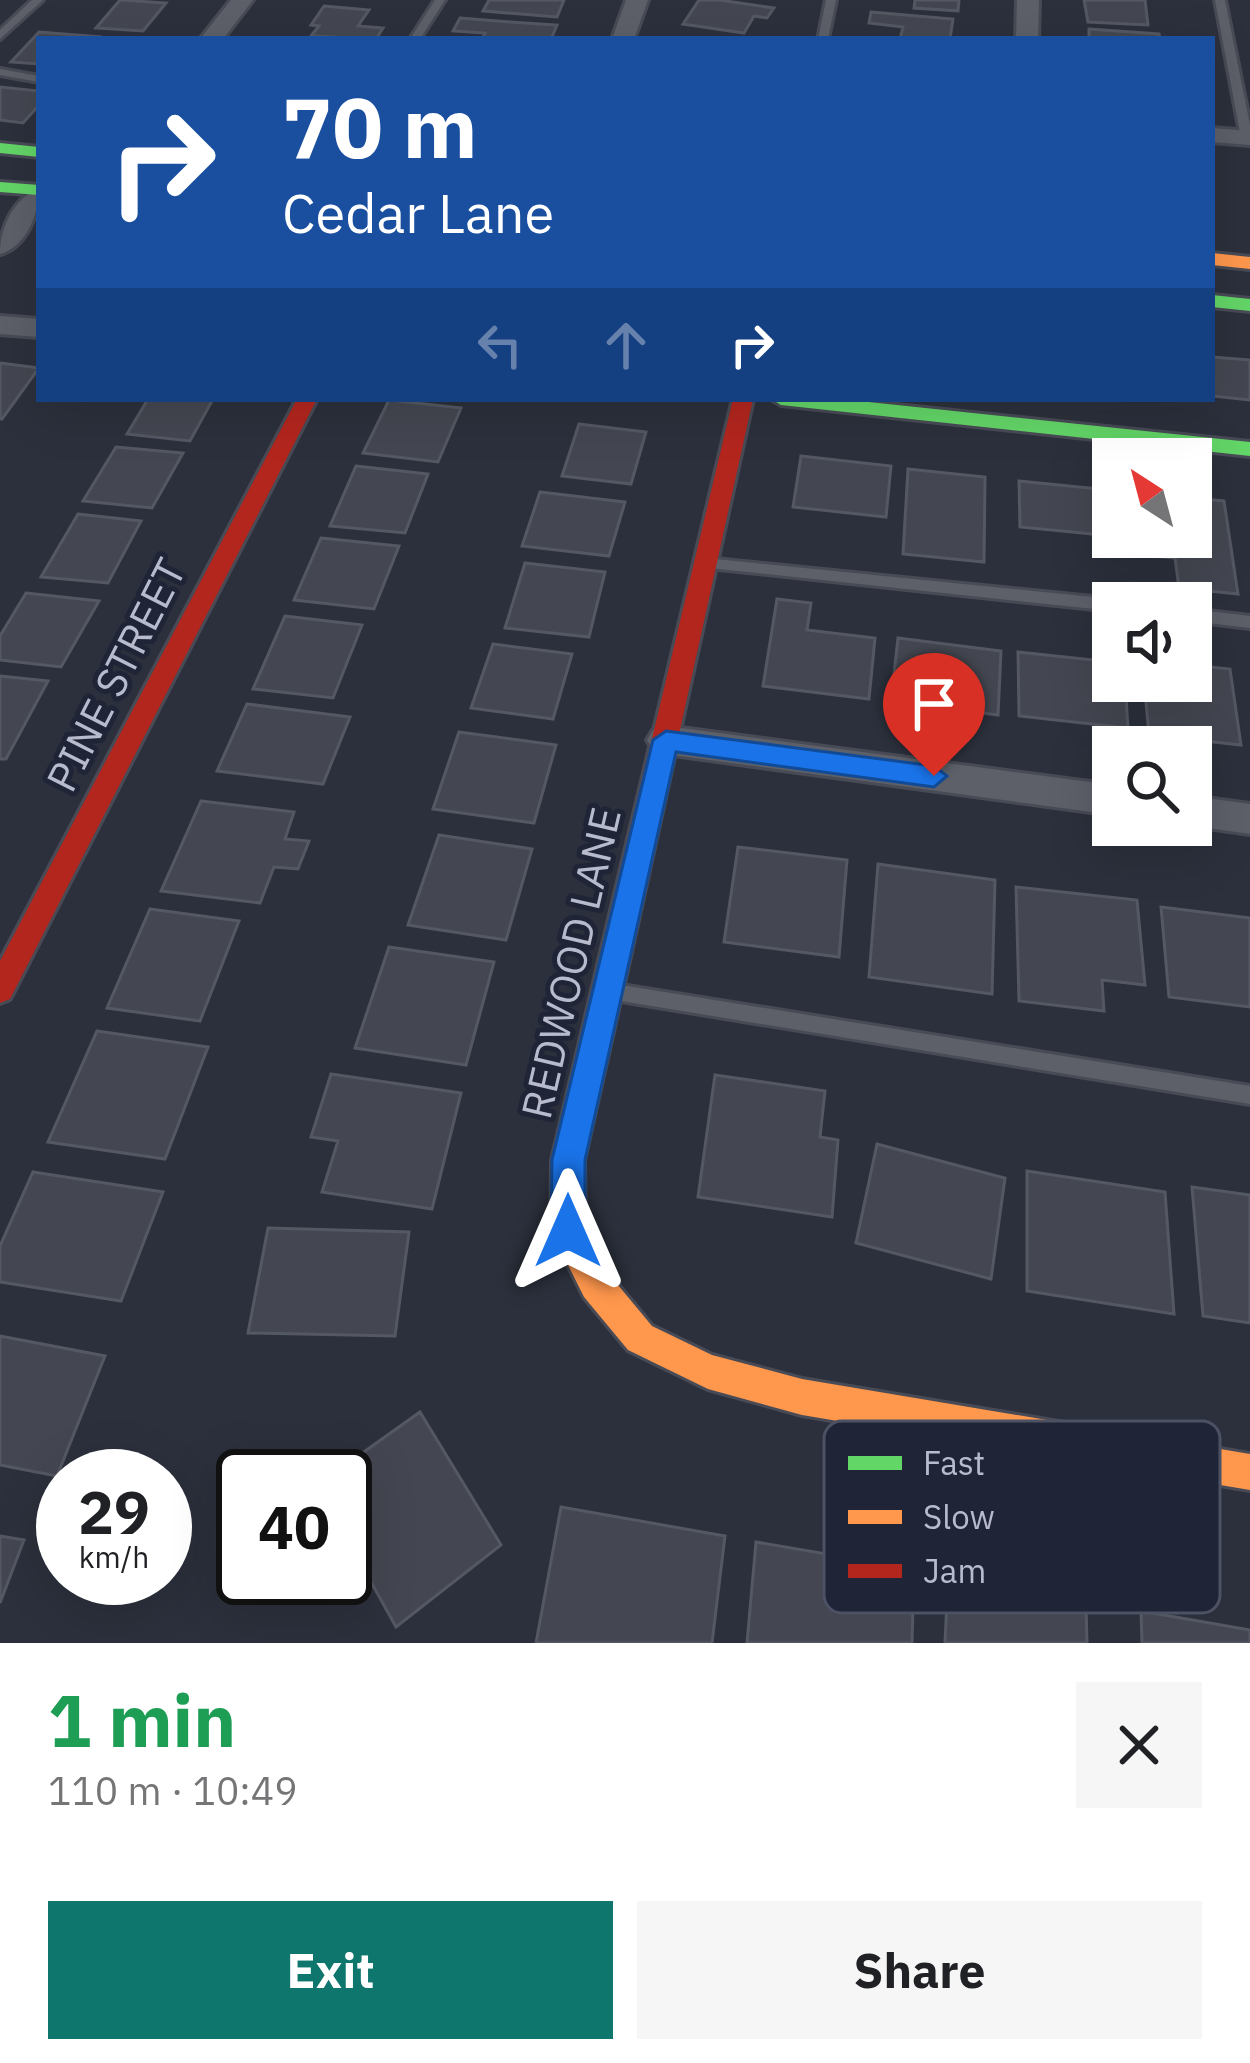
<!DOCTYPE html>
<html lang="en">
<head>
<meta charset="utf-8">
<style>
  body { margin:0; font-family:"IBM Plex Sans",sans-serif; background:#f6f6f6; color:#202124; height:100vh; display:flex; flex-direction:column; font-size:45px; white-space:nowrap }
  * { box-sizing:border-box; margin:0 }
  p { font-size:39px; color:#757577 }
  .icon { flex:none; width:66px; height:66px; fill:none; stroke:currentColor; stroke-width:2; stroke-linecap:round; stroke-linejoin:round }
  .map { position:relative; height:1643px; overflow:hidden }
  .sheet { display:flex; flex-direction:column; background:#fff; flex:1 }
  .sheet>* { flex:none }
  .top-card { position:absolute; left:36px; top:36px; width:1179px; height:366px; border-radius:0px; box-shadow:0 12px 48px #0002; background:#1a4fa0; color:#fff; overflow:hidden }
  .needle { width:78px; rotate:324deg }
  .buttons { position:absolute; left:1092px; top:438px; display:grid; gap:24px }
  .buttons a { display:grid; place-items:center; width:120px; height:120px; border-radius:0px; background:#fff; box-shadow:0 12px 48px #0002; font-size:60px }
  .speed { position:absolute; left:36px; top:1449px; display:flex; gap:24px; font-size:60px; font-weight:700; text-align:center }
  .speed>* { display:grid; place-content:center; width:156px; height:156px; border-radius:50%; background:#fff; box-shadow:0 12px 48px #0002; line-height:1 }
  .speed small { font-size:30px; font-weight:400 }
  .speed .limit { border:6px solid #111; border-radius:18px; background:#fff; color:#111 }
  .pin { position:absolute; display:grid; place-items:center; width:102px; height:102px; color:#fff; margin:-123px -51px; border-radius:50% 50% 50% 0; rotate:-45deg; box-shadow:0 0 12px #0007 }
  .pin .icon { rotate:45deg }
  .me { position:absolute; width:132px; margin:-66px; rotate:0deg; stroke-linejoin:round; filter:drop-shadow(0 0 9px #0008) }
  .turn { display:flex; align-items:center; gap:42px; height:252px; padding:0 48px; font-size:54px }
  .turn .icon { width:156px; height:156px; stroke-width:2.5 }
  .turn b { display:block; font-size:84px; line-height:102px }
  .lanes { display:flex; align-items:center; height:114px; padding:0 48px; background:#0003; justify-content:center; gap:60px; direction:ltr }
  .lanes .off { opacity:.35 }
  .round { display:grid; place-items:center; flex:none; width:126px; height:126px; border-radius:0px; background:#f6f6f6 }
  .overview { display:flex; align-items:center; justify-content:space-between; height:204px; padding:0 48px }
  h1 { font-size:72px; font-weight:700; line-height:90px; color:#1e9e55 }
  .action { display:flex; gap:24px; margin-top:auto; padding:24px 48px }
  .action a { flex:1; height:138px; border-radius:0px; background:#0f766e; color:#fff; font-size:48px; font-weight:700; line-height:138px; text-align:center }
  .action a+a { background:#f6f6f6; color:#202124 }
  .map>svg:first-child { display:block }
  .building { fill:#444751; stroke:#545863; stroke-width:3 }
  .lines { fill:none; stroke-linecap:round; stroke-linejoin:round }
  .lane-casing { stroke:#484b55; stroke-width:6 }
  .street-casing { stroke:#484b55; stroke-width:6 }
  .fast-casing { stroke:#484b55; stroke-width:6 }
  .slow-casing { stroke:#484b55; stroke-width:6 }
  .jam-casing { stroke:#484b55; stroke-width:6 }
  .lane { fill:#5d6069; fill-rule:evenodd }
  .street { fill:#5d6069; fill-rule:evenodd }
  .fast { fill:#63d668; fill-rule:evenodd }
  .slow { fill:#ff974d; fill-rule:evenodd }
  .jam { fill:#b3261e; fill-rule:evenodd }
  .route { fill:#1a73e8; stroke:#114b97; stroke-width:3 }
  .labels { text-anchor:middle; stroke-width:10; stroke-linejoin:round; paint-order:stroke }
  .street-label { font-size:42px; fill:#b7bbcc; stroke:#1f2437 }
  .key { fill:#1f2437; stroke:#4d5164; stroke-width:3 }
  .key-label { font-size:33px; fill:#b7bbcc }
</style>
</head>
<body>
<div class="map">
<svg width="1250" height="1643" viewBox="0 0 1250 1643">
  <rect width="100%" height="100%" fill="#2b303c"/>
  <path class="building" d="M120,0L166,3L143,31L96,28Z
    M489,0H564L557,17L483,11Z
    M699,0H719L774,8L767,18L754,16L744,33L683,24Z
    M915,0H959L958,11L914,8Z
    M1084,0H1145L1148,25L1088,22Z
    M324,6L369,10L358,26L383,28L376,39L311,36L319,26L311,25Z
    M871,12L953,19L950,39H900L903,27L869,23Z
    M460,18L510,22L557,25L551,39H482L485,33L453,31Z
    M1089,29L1159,34L1160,39H1089Z
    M39,32L102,37L39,39V64L11,62Z
    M0,87L39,91V105L23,123L0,120Z
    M1212,357L1250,360V400L1212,396Z
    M0,363L39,368L2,419H0Z
    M148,399H213L190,441L127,434Z
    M389,400L461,408L438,462L363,453Z
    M579,424L646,432L631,484L562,476Z
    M116,447L183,453L152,508L83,501Z
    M801,456L891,466L886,517L793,507Z
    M356,466L428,474L405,533L330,526Z
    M908,469L985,477L984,562L903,554Z
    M1019,481L1110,490L1113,536L1020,527Z
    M540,492L625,502L609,556L522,546Z
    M1191,498L1224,501L1238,594L1179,588L1175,558L1153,556L1151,537H1191Z
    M78,514L141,521L108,583L41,577Z
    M321,538L399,546L374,609L294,600Z
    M525,563L605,572L589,637L505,628Z
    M26,593L99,601L61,667L0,660V636Z
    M777,599L811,603L807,630L875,638L869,699L763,686Z
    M285,616L362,625L333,698L253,689Z
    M898,638L1001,651L998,715L891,701Z
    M493,644L572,654L553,719L471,708Z
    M1018,652L1113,662V681H1125L1128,728L1019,716Z
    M1191,665L1230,669L1241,745L1149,735L1144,681H1191Z
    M0,676L48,681L6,759H0Z
    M247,704L350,717L323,784L217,771Z
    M459,732L556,745L534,823L433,809Z
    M201,801L294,812L285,839L309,841L298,869L274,867L260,903L161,891Z
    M439,835L532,849L506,940L408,925Z
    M738,847L847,860L839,957L724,942Z
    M878,864L995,880L992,994L869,977Z
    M1016,887L1137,900L1145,985L1102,980L1104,1011L1019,1001Z
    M1161,907L1250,918V1007L1169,997Z
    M150,909L239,921L200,1021L107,1008Z
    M389,947L494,962L466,1065L355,1048Z
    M97,1031L208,1047L165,1159L48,1142Z
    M331,1074L461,1093L432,1209L322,1192L338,1141L311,1137Z
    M715,1075L825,1091L820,1137L838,1140L832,1217L698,1197Z
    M877,1144L1005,1178L991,1279L856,1243Z
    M1027,1171L1165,1192L1174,1314L1027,1291Z
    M33,1172L163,1192L121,1301L0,1282V1246Z
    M1192,1187L1250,1195V1323L1203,1316Z
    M268,1228L409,1232L395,1336L248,1333Z
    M0,1336L105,1356L57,1476L0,1465Z
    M420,1412L501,1545L396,1627L345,1535V1476H330Z
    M561,1507L725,1536L712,1643H536Z
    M0,1536L24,1540L0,1603Z
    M756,1542L914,1569L912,1643H747Z
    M948,1578L1086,1606L1087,1643H945Z
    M1141,1611L1250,1630V1643H1142Z"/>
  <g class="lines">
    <defs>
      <path id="lane" d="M32,0H43L0,39V30Z
        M435,0H445L420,39H410Z
        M826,0H836L828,39H818Z
        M1215,0H1225L1250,125V141H1247L1241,138Z
        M0,69L39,76V82L0,75Z
        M705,558L1113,599L1120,603H1113V611L700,567L697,563Z
        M1191,609L1250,616V628L1191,621Z
        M615,984L1250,1086V1104L615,1000L608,998L605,992L608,986Z"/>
      <path id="street" d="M231,0H253L223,39H200Z
        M626,0H648L634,39H612Z
        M1017,0H1039L1038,39H1016Z
        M1212,128L1250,131V145L1212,142Z
        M39,189C39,214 26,247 0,254C0,229 13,198 39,189Z
        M0,316L39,319V337L0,334Z
        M666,726L1113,785V815L666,754L653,750L647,740L653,730Z
        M1191,796L1250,804V834L1187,825Z"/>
      <path id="fast" d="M0,143L39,147V157L0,153Z
        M0,182L39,185V195L0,192Z
        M1212,295L1250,299V311L1212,307Z
        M771,399H840L1250,442V456L781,405Z"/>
      <path id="slow" d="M1212,253L1250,257V269L1212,265Z
        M614,949L624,952L629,961L584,1160L585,1229L608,1273L652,1326L712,1355L802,1379L1250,1454V1490L802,1415L708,1389L628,1350L584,1297L551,1231L552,1160L599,961L604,952Z"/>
      <path id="jam" d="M297,399H317L10,999L0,1003V961Z
        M733,399H753L629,961L624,970L614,973L604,970L599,961Z"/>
    </defs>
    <use href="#lane" class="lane-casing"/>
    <use href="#street" class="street-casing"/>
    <use href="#fast" class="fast-casing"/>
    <use href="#slow" class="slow-casing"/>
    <use href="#jam" class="jam-casing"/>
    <use href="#lane" class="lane"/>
    <use href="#street" class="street"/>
    <use href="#fast" class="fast"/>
    <use href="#slow" class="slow"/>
    <use href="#jam" class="jam"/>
  </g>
  <path class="route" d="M666,731L934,766L947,776L934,787L676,752L585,1160V1231L580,1242L568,1247L556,1242L551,1231L552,1160L653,740Z"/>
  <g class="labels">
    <g class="street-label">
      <text transform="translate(116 675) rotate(-63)" y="15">PINE STREET</text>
      <text transform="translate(571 963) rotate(-77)" y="15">REDWOOD LANE</text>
    </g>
  </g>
  <rect x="824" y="1421" width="396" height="192" rx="18" class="key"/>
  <rect x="848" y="1456" width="54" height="14" fill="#63d668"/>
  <rect x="848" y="1510" width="54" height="14" fill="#ff974d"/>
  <rect x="848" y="1564" width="54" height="14" fill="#b3261e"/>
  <g class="key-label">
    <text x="923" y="1475">Fast</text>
    <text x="923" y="1529">Slow</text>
    <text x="923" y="1583">Jam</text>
  </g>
</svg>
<div class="buttons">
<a><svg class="needle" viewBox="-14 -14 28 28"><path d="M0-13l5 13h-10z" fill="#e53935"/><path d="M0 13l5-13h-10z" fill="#757577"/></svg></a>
<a><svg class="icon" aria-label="sound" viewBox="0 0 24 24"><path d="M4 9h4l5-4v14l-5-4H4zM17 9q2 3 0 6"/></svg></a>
<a><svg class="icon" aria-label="search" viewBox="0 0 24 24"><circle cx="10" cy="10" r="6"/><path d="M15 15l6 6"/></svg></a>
</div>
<div class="speed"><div>29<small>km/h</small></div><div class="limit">40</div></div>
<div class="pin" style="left:934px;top:776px;background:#d93025"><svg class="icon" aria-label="arrive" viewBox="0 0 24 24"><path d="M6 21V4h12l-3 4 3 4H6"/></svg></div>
<svg class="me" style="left:568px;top:1231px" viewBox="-20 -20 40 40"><path d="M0-17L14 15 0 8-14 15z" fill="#1a73e8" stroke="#fff" stroke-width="4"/></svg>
<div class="top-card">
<div class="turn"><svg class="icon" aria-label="right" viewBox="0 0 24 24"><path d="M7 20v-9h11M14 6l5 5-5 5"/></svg><div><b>70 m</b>Cedar Lane</div></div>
<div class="lanes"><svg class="icon off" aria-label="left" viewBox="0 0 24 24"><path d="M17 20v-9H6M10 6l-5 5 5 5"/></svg><svg class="icon off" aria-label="ahead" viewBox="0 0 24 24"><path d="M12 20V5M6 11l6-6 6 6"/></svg><svg class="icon" aria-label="right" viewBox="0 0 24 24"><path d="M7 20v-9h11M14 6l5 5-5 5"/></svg></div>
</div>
</div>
<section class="sheet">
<div class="overview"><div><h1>1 min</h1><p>110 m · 10:49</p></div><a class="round"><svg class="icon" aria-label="close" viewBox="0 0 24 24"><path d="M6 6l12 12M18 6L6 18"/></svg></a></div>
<div class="action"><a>Exit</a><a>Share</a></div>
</section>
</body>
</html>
